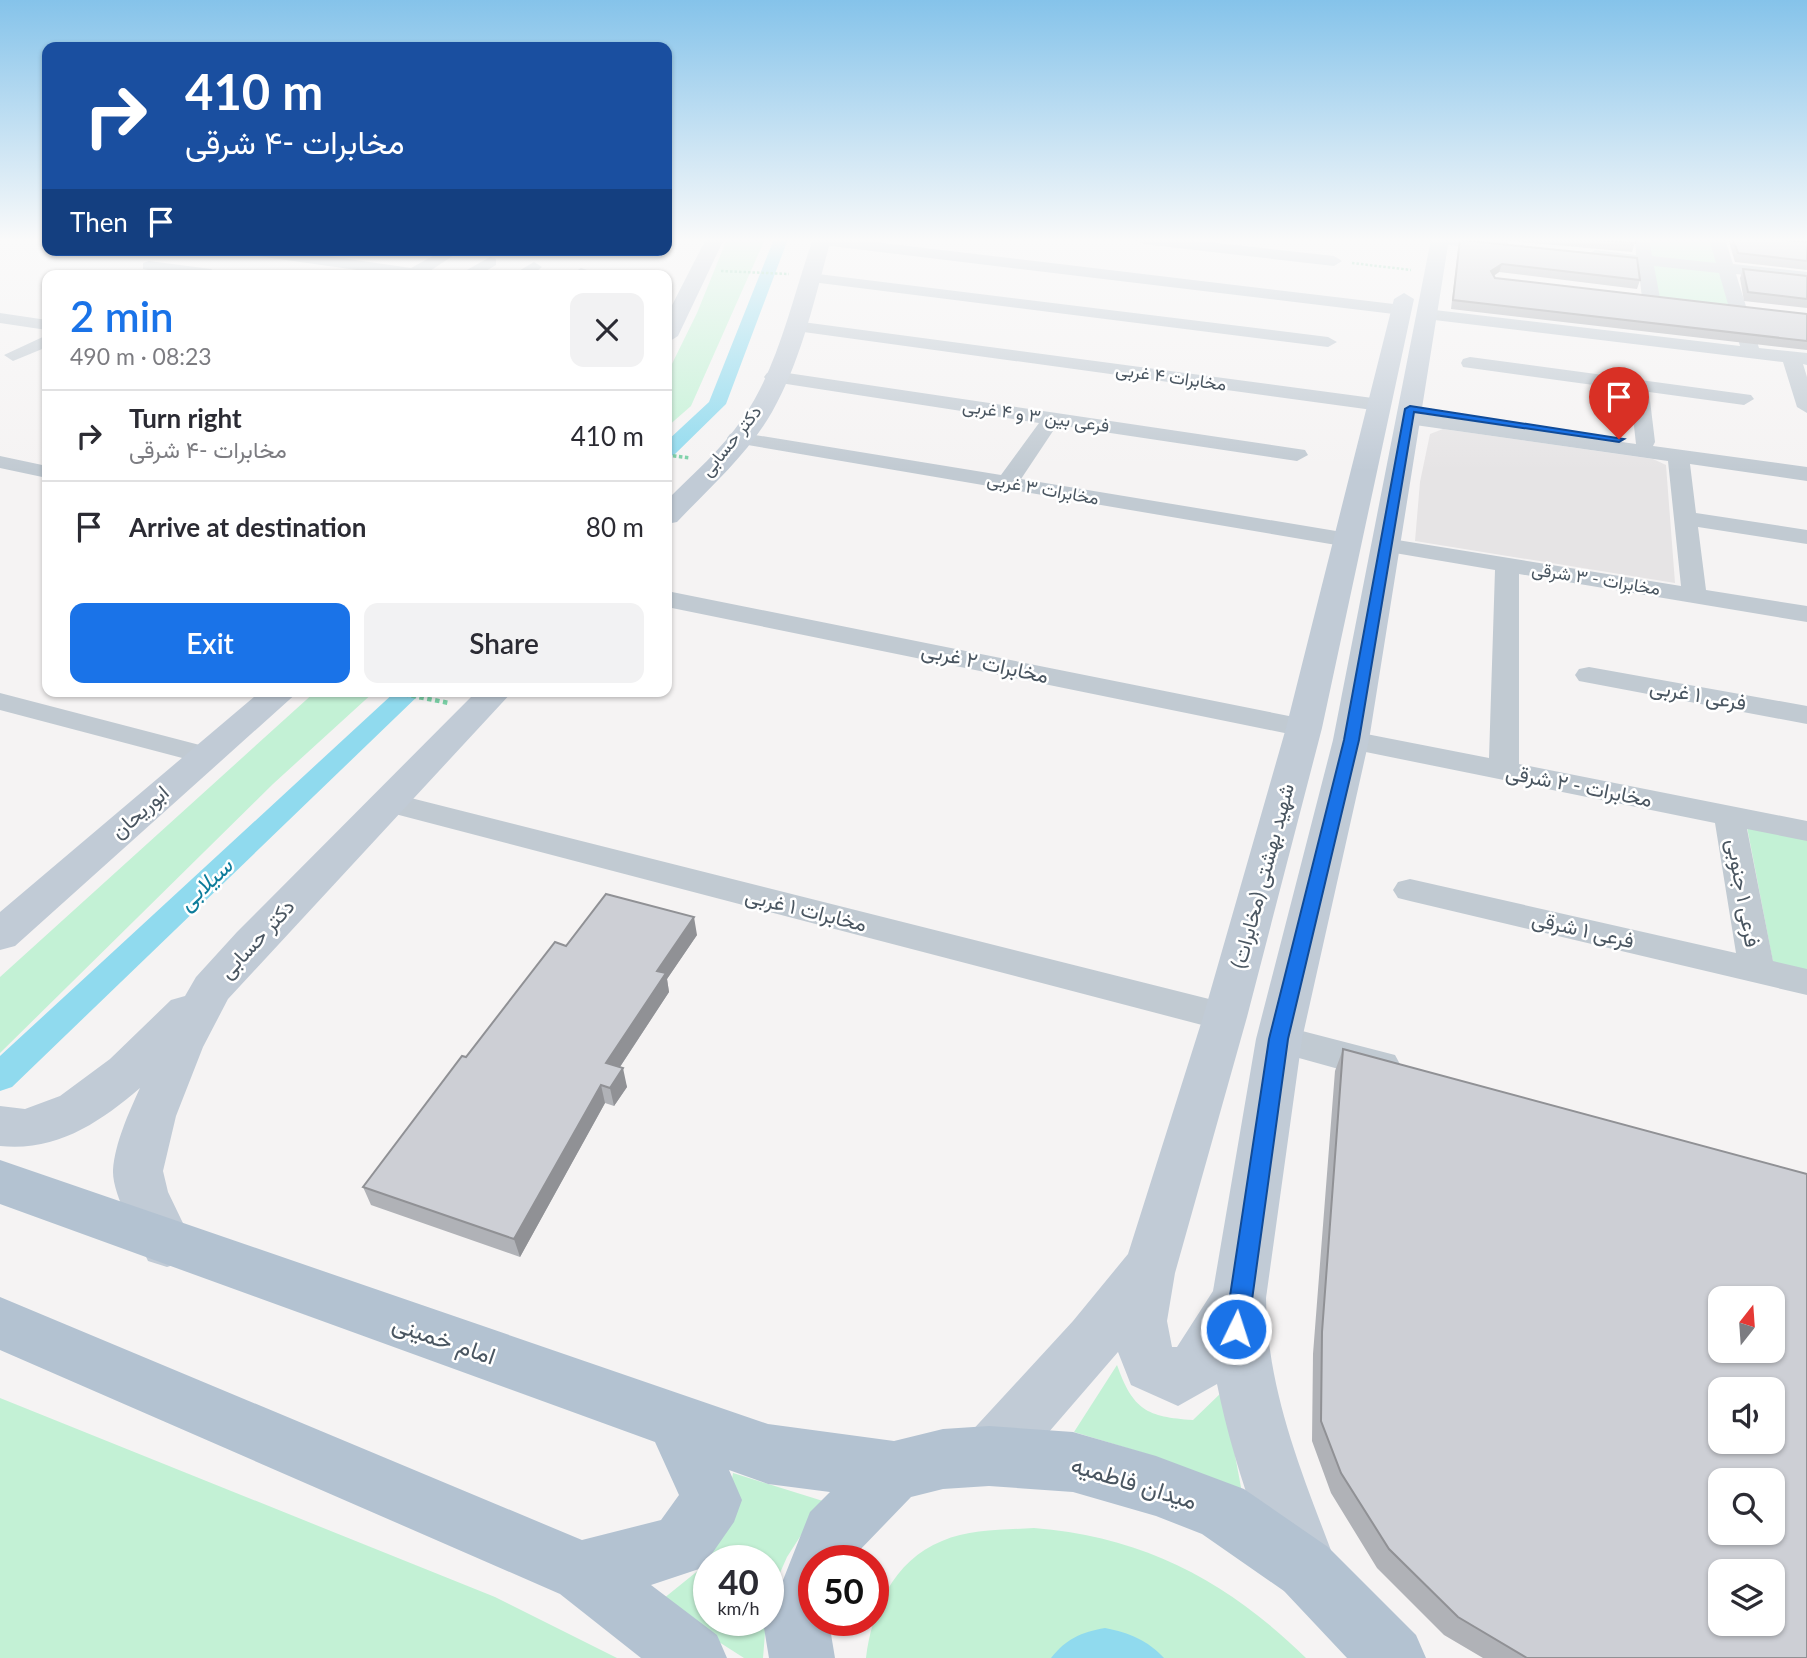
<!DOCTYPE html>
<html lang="en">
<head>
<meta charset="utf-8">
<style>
  body { margin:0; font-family:Lato,Vazirmatn,sans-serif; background:#f2f2f3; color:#2b2b33; height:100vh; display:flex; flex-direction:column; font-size:26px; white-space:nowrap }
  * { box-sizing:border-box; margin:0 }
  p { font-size:23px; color:#7c7c81 }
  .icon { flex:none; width:38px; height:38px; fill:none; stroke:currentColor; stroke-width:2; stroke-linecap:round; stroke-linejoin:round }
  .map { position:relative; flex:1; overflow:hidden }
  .drawer { position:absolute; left:42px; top:270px; width:630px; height:427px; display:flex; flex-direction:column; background:#fff; border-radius:14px; box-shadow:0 2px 5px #0004 }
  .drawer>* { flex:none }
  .guide { position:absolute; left:42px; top:42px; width:630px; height:214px; border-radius:14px; box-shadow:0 2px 5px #0004; background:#1a4fa0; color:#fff; overflow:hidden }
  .needle { width:46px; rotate:17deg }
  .buttons { position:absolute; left:1708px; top:1286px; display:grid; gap:14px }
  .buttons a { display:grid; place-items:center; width:77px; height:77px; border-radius:14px; background:#fff; box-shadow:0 2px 5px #0004; font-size:35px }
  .speed { position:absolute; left:693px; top:1545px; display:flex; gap:14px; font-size:35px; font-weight:700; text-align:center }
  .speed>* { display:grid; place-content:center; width:91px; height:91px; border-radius:50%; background:#fff; box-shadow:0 2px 5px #0004; line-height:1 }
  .speed small { font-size:18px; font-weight:400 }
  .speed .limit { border:10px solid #d22; background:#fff; color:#111 }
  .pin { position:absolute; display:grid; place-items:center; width:60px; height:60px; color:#fff; margin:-72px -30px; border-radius:50% 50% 50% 0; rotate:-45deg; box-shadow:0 0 7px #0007 }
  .pin .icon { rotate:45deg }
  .me { position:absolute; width:77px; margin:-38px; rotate:4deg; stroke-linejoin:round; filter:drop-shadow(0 0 5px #0008) }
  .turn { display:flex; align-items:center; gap:24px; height:147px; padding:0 28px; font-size:32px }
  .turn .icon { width:91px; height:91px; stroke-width:2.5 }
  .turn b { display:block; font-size:49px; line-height:60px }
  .then { display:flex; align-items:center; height:66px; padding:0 28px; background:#0003; gap:14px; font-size:26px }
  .round { display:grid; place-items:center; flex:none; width:74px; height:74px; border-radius:14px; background:#f2f2f3 }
  .headline { display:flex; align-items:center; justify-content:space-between; height:119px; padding:0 28px }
  h1 { font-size:42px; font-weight:600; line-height:52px; color:#1a73e8 }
  .cta { display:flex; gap:14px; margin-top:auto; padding:14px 28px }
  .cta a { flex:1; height:80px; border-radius:14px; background:#1a73e8; color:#fff; font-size:28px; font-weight:600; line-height:80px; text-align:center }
  .cta a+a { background:#f2f2f3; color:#2b2b33 }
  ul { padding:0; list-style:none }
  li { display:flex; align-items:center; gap:21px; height:91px; padding:0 28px; border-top:2px solid #e1e1e2 }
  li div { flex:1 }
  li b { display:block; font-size:26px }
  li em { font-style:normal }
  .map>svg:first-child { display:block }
  .education { fill:#e6e4e5 }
  .green { fill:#c3f1d5 }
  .water { fill:#90daee }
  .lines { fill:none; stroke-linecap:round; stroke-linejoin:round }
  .canal { fill:#90daee; fill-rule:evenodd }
  .path-far2 { stroke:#7ad0a6; stroke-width:2.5; stroke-dasharray:2.5 2; stroke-linecap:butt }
  .path-far1 { stroke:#7ad0a6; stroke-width:3.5; stroke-dasharray:3.5 2.5; stroke-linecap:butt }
  .path { stroke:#7ad0a6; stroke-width:4.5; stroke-dasharray:4.5 3.5; stroke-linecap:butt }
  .street { fill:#c1cad2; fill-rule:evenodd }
  .secondary { fill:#c1cbd6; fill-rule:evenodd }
  .primary { fill:#b3c2d1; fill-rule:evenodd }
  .wall { fill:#b0b2b7 }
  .shaded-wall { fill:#909195 }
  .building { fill:#cdcfd5; stroke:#909195; stroke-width:2; fill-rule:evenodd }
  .route { fill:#1a73e8; stroke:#114b97; stroke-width:2 }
  .labels { text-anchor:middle; stroke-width:5; stroke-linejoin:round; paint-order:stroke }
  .far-street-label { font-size:18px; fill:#4a5661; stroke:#fff }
  .street-label { font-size:21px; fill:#4a5661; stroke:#fff }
  .water-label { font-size:23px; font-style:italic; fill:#0c7c9b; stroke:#fff }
  .near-street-label { font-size:24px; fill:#4a5661; stroke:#fff }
</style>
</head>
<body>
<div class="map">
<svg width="1807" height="1658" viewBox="0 0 1807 1658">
  <rect width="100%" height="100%" fill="#f5f3f3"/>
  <path class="education" d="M1443,429L1653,459L1666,465L1675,583L1415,541L1420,482L1430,434Z"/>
  <path class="green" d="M727,239H765L691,406L667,427V374L697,313Z
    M1649,239H1712L1719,267L1652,260Z
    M1653,262L1721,270L1730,305L1658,297Z
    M316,691H375L273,784L0,1053V977Z
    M1747,827L1807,839V970L1773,962Z
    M1117,1365C1133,1410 1147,1417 1193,1420L1223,1391L1243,1498L1150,1455L1074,1432Z
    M0,1398L495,1597L617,1658H0Z
    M733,1473L823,1501L787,1557L768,1600V1561H709V1620L766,1621L763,1658H744L658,1603L705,1565L725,1522Z
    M1034,1528C1145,1537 1227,1581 1306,1658H866C872,1610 893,1561 942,1541C970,1529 1004,1530 1034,1528Z"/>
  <path class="water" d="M1105,1628C1130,1633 1147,1640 1164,1658H1051C1066,1639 1081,1632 1105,1628Z"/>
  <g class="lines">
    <path class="canal" d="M774,239H788L726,404L674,455L667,457V441L709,402Z
      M396,691H423L12,1087L0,1091V1056Z"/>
    <path class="path-far2" d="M1352,263L1411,270
      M721,271L789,274"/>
    <path class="path-far1" d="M667,455L690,458"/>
    <path class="path" d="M388,691L449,703"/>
    <path class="street" d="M850,239L1402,305L1411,310L1402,315L822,245L814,240Z
      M1135,239H1181L1334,256L1342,261L1334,266L1143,244Z
      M1432,239L1507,242L1509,245L1501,250L1440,244Z
      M1635,239H1649L1652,256L1716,263L1709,239H1725L1733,264L1807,272V282L1736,274L1759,348L1807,353V365L1803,364L1807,377V413L1797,407L1783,362L1426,319L1417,314L1426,309L1740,346L1719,273L1654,266L1660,298L1651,303L1642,298L1638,264L1595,260L1587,255L1595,250L1636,255Z
      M242,250H286L411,268L440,252H452L454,255L430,271L436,275H392L250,255Z
      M490,257L496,259V265L479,275H458Z
      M149,261L211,269L219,274L179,275L143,269V263Z
      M534,262L542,267L532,275H512Z
      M581,268L587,270L588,275H570Z
      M810,273L1328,337L1337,342L1328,347L804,281L802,278Z
      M0,313L47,320V330L0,323Z
      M795,321L1380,399L1390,405L1380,411L789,330L786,326L789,322Z
      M47,335V347L13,361L4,355Z
      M1470,357L1751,395L1754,399L1744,405L1649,392L1655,442L1653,446L1807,467V481L1690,464L1696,513L1807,530V544L1698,527L1706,590L1807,606V622L1519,574V764L1807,821V841L1747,829L1773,961L1807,969V995L1410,901L1398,898L1393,890L1398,882L1410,879L1736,953L1715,823L1351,749L1341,746L1336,740L1341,734L1351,731L1489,758L1495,570L1377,550L1373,545L1377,540L1385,538L1681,586L1668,461L1408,424L1398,418L1408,412L1636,444L1630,390L1463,367L1461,363L1463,359Z
      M774,371L1305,450L1308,455L1297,461L1057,425L1021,479L1348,533L1356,535L1360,540L1356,545L1348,547L730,442L727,438L730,434L737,432L1001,475L1039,423L767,381L764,377L767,373Z
      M0,456L47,466V478L0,468Z
      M667,591L1304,719L1314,722L1318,728L1314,734L1304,737L667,607Z
      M1589,667L1807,706V724L1579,681L1575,675L1579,669Z
      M0,693L215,749L220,755L215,761L205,764L0,710Z
      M387,792L1225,1003L1238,1007L1243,1017L1238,1027L1225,1031L376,809L372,802L376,795Z
      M1279,1025L1395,1055L1401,1066L1395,1077L1382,1081L1266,1049L1260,1039L1266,1029Z"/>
    <path class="secondary" d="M706,239H724L678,336L667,343V315Z
      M813,239H831C815,297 802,359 772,412C748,454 710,487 677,522L667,524V500C693,474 722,449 743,418C779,366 792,298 813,239Z
      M1431,239H1449L1369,740L1302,1039L1266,1298C1267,1395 1305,1480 1338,1569L1328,1591L1306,1601L1284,1591C1256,1526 1231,1454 1217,1384L1178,1406L1131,1385L1118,1352L1010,1477L989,1486L968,1477L959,1456L968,1435L1073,1321L1128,1254L1203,1017L1286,728L1394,299L1404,293L1414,299L1322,728L1247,1017L1175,1273L1167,1321L1172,1347H1177L1213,1291L1256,1039L1333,740Z
      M261,691H299L15,946L0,950V912Z
      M477,691H513L228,999L203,1047L176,1116L163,1171L168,1192L193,1244L186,1261L167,1267L148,1261C138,1238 112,1195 113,1170C115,1143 129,1112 140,1088C99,1123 56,1152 0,1146V1106L25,1109L60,1096L110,1059L171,1000L185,996L196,977L237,932Z"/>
    <path class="primary" d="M0,1160L768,1424L894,1441L943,1429L989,1426L1073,1432L1156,1456L1244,1489L1328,1547L1416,1635L1426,1658H1347L1284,1591L1202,1534L1156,1516L1073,1492L989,1486L943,1489L911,1497L856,1554L853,1561H814V1620H832L830,1628L835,1658H769L764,1628L810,1512L830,1492L768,1484L729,1470L742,1500L734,1522L702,1568L651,1585L717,1635L727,1658H641L560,1594L0,1350V1297L582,1540L661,1520L679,1495L655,1442L0,1204Z"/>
  </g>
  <path class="wall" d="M1487,239H1635V243L1632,252Z
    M1728,239H1769L1807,242V270L1735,262Z
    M1460,240L1640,280L1637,289L1499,272L1494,276L1495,278L1807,314V350L1451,309L1458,249Z
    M1743,269L1807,276V308L1744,301L1740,278Z
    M697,935L667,979L669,992L620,1067L627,1087L614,1106L605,1103L520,1257L371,1205L363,1187L566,946Z
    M1343,1049L1807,1658H1483L1444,1635L1377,1568L1331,1493L1312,1441L1313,1354L1335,1071Z"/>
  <path class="shaded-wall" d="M1502,264L1499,272L1488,279L1491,271Z
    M694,917L697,935L667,979L669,992L610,1082L606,1063L657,971Z
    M623,1068L627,1087L614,1106L610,1088Z
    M601,1085L605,1103L520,1257L514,1239Z"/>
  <path class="building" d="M1582,239H1635V243Z
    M1733,239H1769L1807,242V261L1738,253Z
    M1460,240L1637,258L1640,280L1502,264L1491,271L1495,278L1807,314V341L1453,300Z
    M1743,269L1807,276V299L1748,292Z
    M606,894L694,917L657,971L666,973L606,1063L623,1068L610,1088L601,1085L514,1239L363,1187L462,1056L466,1057L555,942L566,946Z
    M1343,1049L1807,1174V1658H1527L1458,1617L1389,1549L1341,1473L1321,1421L1322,1332ZM1720,1298H1773V1351H1720ZM1720,1390H1773V1442H1720ZM1720,1480H1773V1533H1720ZM1720,1572H1773V1624H1720Z"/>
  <linearGradient id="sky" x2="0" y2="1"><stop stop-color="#85c3ea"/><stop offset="0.51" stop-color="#fafafa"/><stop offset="1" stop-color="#fafafa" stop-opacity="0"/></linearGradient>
  <rect width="1807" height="471" fill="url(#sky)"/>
  <path class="route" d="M1410,406L1624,439L1619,442L1414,412L1359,740L1288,1039L1248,1329L1244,1337L1236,1340L1228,1337L1225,1329L1269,1039L1344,740L1405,409Z"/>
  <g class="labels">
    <g class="far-street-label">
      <text transform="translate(1171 377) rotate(8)" y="6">مخابرات ۴ غربی</text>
      <text transform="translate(1036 416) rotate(8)" y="6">فرعی بین ۳ و ۴ غربی</text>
      <text transform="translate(731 441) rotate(-51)" y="6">دکتر حسابی</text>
      <text transform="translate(1043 489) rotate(10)" y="6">مخابرات ۳ غربی</text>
      <text transform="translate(1596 579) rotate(9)" y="6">مخابرات - ۳ شرقی</text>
    </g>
    <g class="street-label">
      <text transform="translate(985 663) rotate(12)" y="7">مخابرات ۲ غربی</text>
      <text transform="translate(1698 695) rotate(10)" y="7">فرعی ۱ غربی</text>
      <text transform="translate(1579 786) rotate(11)" y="7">مخابرات - ۲ شرقی</text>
      <text transform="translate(140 812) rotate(-41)" y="7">ابوریحان</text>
      <text transform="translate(1263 876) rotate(-75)" y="7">شهید بهشتی (مخابرات)</text>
      <text transform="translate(1743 893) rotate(80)" y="7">فرعی ۱ جنوبی</text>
      <text transform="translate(806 910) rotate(14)" y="7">مخابرات ۱ غربی</text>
      <text transform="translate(1583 930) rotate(13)" y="7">فرعی ۱ شرقی</text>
      <text transform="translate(257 939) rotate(-47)" y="7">دکتر حسابی</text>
    </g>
    <g class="water-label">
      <text transform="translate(205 884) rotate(-43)" y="8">سیلابی</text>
    </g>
    <g class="near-street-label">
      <text transform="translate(444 1340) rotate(19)" y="8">امام خمینی</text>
      <text transform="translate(1134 1483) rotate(17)" y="8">میدان فاطمیه</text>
    </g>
  </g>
</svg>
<div class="buttons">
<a><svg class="needle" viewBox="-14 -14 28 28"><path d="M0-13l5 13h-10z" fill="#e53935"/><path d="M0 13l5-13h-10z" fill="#7c7c81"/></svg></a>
<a><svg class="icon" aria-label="sound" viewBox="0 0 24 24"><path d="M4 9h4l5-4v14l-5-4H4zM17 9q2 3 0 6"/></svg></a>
<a><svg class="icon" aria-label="search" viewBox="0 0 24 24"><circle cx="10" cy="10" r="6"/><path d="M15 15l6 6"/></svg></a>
<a><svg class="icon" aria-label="layers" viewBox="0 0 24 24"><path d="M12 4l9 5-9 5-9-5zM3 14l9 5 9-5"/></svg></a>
</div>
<div class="speed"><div>40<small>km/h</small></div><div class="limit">50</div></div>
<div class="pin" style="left:1619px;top:439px;background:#d93025"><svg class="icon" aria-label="arrive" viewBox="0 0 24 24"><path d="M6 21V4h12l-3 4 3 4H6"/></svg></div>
<svg class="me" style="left:1236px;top:1329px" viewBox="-20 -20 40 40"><circle r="17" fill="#1a73e8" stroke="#fff" stroke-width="3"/><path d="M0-11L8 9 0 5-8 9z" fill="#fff"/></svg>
<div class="guide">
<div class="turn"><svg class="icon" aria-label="right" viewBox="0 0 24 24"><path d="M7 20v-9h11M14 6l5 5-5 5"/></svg><div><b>410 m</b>مخابرات -۴ شرقی</div></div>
<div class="then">Then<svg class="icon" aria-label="arrive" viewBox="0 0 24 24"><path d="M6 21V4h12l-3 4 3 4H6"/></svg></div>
</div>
<section class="drawer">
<div class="headline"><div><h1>2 min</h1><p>490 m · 08:23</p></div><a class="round"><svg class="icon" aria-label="close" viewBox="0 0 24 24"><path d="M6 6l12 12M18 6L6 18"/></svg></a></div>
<ul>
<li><svg class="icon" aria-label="right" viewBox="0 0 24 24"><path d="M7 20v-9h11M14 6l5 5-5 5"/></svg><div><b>Turn right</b><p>مخابرات -۴ شرقی</p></div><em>410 m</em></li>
<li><svg class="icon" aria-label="arrive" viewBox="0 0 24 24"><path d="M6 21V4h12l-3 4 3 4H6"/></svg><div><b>Arrive at destination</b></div><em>80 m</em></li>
</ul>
<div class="cta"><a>Exit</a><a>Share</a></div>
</section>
</div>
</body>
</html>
